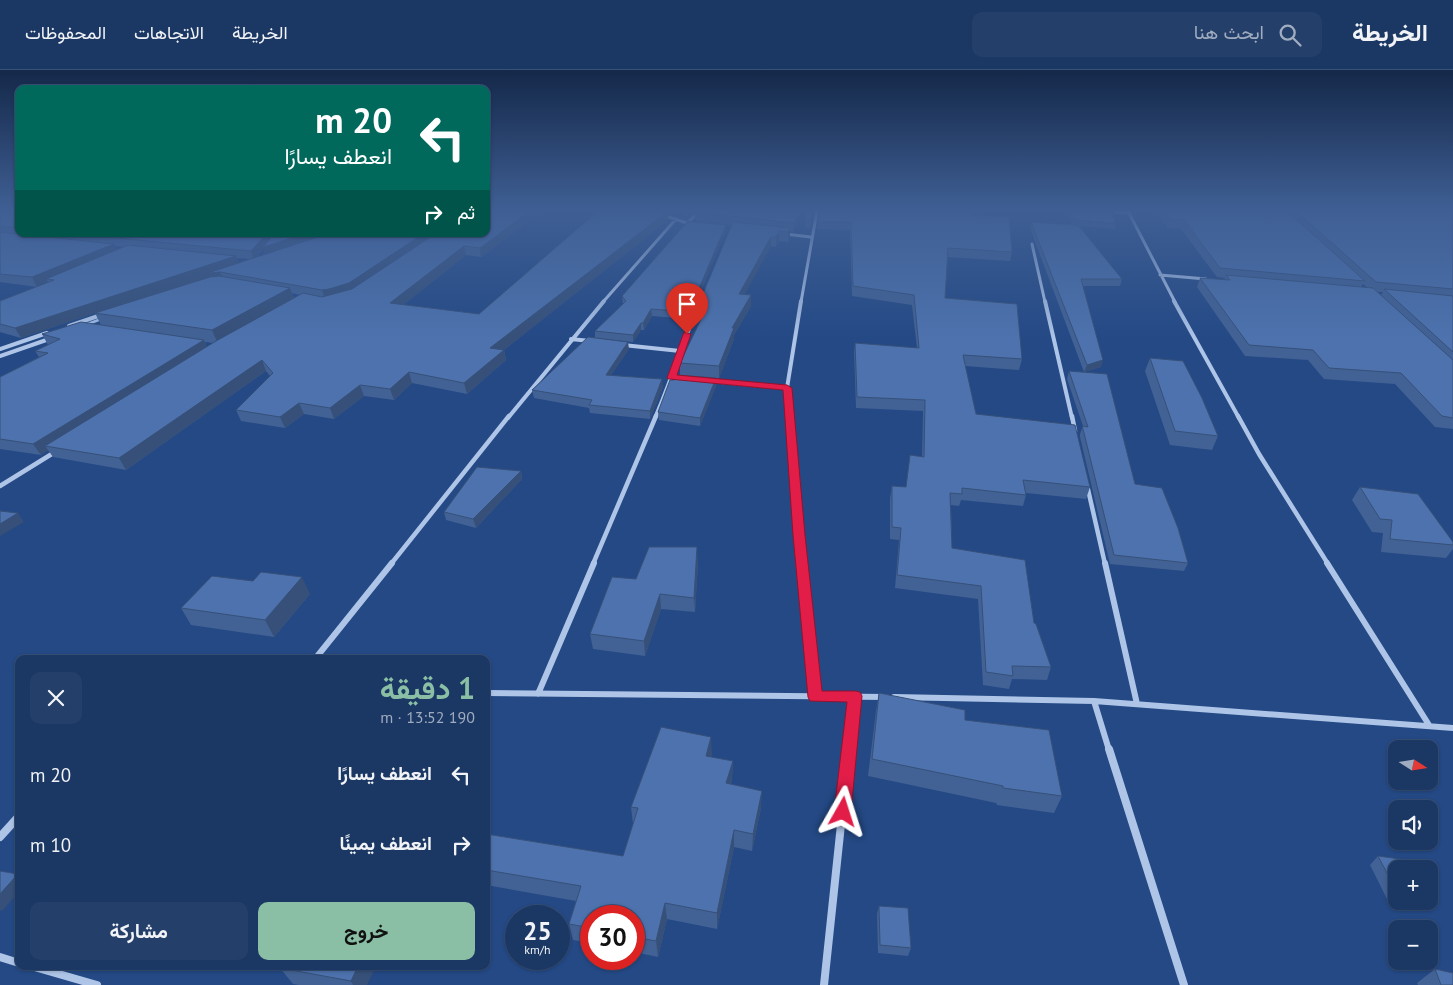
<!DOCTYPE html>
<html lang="ar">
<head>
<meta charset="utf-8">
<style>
  body { margin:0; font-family:"PT Sans",Vazirmatn,sans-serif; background:#243f6a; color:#f1f3f6; direction:rtl; height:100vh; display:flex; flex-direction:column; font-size:19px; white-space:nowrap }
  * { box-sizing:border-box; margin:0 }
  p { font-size:16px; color:#a0acbf }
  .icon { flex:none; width:28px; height:28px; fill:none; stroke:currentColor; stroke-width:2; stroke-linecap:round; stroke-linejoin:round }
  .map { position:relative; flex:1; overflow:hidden; direction:ltr }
  .panel { position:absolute; left:15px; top:585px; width:475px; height:315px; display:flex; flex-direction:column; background:#1b3764; border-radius:10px; box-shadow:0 1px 4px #0004,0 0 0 1px #395178; direction:rtl }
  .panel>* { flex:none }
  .hud { position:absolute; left:15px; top:15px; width:475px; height:152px; border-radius:10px; box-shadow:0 1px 4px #0004,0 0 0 1px #395178; direction:rtl; background:#00695c; color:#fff; overflow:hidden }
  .needle { width:32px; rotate:102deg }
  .controls { position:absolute; left:1388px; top:670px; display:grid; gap:10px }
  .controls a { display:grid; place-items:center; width:50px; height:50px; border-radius:10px; background:#1b3764; box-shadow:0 1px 4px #0004,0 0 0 1px #395178; font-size:25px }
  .speed { position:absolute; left:505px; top:835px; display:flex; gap:10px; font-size:25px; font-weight:700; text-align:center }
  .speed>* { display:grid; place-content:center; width:65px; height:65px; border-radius:50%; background:#1b3764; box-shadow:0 1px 4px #0004,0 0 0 1px #395178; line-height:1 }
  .speed small { font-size:12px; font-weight:400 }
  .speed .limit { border:8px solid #d22; background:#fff; color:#111 }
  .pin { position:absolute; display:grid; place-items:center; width:42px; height:42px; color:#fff; margin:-51px -21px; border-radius:50% 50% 50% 0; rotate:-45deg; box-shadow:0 0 5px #0007 }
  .pin .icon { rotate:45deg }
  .me { position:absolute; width:55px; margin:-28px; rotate:6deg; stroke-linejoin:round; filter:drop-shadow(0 0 4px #0008) }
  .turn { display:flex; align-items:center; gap:18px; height:105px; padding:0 15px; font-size:22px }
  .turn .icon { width:65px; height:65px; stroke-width:2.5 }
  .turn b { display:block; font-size:35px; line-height:42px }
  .then { display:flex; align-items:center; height:48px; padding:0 15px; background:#0003; gap:10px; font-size:19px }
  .round { display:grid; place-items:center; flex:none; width:52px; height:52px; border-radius:10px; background:#243f6a }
  .head { display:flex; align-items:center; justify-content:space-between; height:85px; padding:0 15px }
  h1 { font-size:30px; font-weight:700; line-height:38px; color:#8abfa5 }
  .primary-button { display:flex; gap:10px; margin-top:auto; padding:10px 15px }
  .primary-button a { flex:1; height:58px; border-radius:10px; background:#8abfa5; color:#111; font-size:20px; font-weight:700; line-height:58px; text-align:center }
  .primary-button a+a { background:#243f6a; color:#f1f3f6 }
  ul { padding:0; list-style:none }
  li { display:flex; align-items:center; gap:15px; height:70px; padding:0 15px }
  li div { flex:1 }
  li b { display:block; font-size:19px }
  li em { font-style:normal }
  header { display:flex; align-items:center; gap:30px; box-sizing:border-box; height:70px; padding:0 25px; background:#1b3764; border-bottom:1px solid #395178 }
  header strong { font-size:24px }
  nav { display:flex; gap:28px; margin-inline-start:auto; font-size:18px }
  .search { width:350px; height:45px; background:#243f6a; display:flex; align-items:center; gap:12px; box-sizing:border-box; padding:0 18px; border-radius:10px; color:#a0acbf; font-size:19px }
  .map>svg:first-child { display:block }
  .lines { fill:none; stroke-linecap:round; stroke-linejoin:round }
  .stream { fill:#a3bfe9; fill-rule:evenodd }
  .minor-far4 { stroke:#aec5e8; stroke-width:3 }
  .minor-far3 { stroke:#aec5e8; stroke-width:4 }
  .minor-far2 { stroke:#aec5e8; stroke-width:4.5 }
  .minor-far1 { stroke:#aec5e8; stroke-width:6 }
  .minor { stroke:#aec5e8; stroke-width:8 }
  .wall { fill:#426295; fill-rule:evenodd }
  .shaded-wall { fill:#365079 }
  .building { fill:#4d72ad; stroke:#365079 }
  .route { fill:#e11d48; stroke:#92132f }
</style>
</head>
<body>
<header>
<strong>الخريطة</strong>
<div class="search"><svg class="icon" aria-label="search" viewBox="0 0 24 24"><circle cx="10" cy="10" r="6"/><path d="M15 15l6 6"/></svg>ابحث هنا</div>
<nav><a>الخريطة</a><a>الاتجاهات</a><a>المحفوظات</a></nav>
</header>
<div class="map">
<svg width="1453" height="915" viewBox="0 0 1453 915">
  <rect width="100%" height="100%" fill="#244985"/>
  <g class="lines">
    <path class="stream" d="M108,245L113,246L81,258L76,257Z"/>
    <path class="minor-far4" d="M651,141L687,153
      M1100,141L1129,143
      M1128,141L1175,232
      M690,153H687L700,141
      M785,164L811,167
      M1032,174L1045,232
      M1160,205L1206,209
      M603,232L676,149
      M801,232L817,141"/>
    <path class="minor-far3" d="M1045,231L1072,348
      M1174,231L1239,348
      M69,256L101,245
      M571,269L590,271
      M623,275L680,281
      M0,279L47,263
      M0,286L52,268
      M710,311L787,318
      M508,348L604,231
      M655,348C671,311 683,273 698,236
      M789,348L787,318L801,231"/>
    <path class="minor-far2" d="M789,346L802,494
      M1072,346L1075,361
      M1238,346L1259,384L1328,494
      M1087,415L1105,494
      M0,416L55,382
      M391,494L509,346
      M593,494L656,346"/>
    <path class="minor-far1" d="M802,493L815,627
      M1105,493L1137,634
      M1327,493L1429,655
      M315,589L392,493
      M486,623L886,627
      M538,624L594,493
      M894,627L1094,631L1453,658
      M1094,631L1109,680
      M849,680L855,627"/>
    <path class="minor" d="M1109,679L1184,915
      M0,767L19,746
      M0,887L19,893
      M31,896L97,915
      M824,915L849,679"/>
  </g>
  <path class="wall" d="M0,141H19V164H486V141H543L481,187L466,185L403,235L479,244L598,141H680L674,145L668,143V150L504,280L506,290L467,324L412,313L394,330L364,326L334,349L304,344L285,358L241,351L236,340L270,306L266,301L126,400L53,387L48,380L41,385L0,379V307L39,287L35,281L48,275L42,264L101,255L95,243L21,268L0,262V231L37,217L0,212ZM115,176L124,177L117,180ZM263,179L265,184L257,187ZM237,188L249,189L238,193ZM292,223L300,225L294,228ZM205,272L213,273L207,277Z
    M682,141H805L793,162L790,161V168L788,172L779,171L776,177L771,176L744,224L751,225V236L734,265V269L719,308H716V316L700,356L659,350L658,342L674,310L680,305V293L701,250H697V238L732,155L695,150V142L688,148Z
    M805,141H814L810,159L805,158Z
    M1066,141H1112L1116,153L1115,159L1079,156L1122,209L1120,216H1083L1101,297L1084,302L1030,158L1031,152L1072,154Z
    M1156,141H1453V359L1435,357L1395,314L1324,309L1308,290L1245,286L1197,217L1200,208L1224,210L1225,208L1217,207L1181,159L1168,158ZM1363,214L1368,218L1361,217ZM1377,222H1383L1381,225Z
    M973,145L1012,182L1010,191L948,187L945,228L1022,289L1019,300L965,296L976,344L1090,417L1086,429L1026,423V425L1023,436L961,430L959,436L951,435L952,478L1034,553L1051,597L1047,610L1012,609L1009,619L983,615L978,529L895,518L899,470L890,469V428L892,416L906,417L910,385L922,387L923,341L856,338L854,283L855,273L917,278L912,235L852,226L850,160L817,159L818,151Z
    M726,161L689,249L652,246L644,260H641L633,272L595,268V261L623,234L622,226Z
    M629,279L611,305L663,317L650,349L590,343L589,338L534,328L532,320Z
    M1150,288L1218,366L1212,380L1170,375L1145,301Z
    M1069,301L1135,414L1188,493L1184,501L1110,494L1080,367V364L1083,356L1067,309Z
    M521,401L522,409L476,458L446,450L444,442Z
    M1360,417L1453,472V479L1446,488L1381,482L1383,463L1372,462L1352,430Z
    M698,492L695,542L661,539L645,586L593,579L590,564L636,509Z
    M310,524L274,567L191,555L181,538Z
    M879,623L965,650L1062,726L1054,743L997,735L996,733L868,706L876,641Z
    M711,667V687L733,691L732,708L731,714L761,738L752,781L734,777L717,859L667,849L658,887L634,882V846H591V873L573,870L569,854L576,831L486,815V764L623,786L633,754L631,737Z
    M1378,786L1396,799V830L1387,829L1370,795Z
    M1429,816L1433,824L1429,828Z
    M1412,831H1425L1424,832Z
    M879,836L911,878L908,886L878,883L877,844Z
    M282,896L367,915H299L293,914L280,898Z
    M1435,899L1453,915H1418L1417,913Z"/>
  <path class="shaded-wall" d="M530,141H543L481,187L480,178Z
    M674,141H680L674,145Z
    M688,141H696L688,148Z
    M801,141H805L793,162L794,153Z
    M813,141H814L810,159L811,150Z
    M667,142L668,150L504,280L506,290L467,324L464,313L490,278Z
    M726,155V161L689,249V242Z
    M790,158V168L788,172V162Z
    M779,161V171L776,177V167Z
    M266,164H334L266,186L263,179L254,190L251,181Z
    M423,164H437L352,223L325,229L322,220Z
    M771,167V176L739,235V224Z
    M114,174L119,183L46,209L48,212L37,217L32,207Z
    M464,176L466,185L393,243L390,233Z
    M236,186L239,195L220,202L224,212L105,240L21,268L15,258Z
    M290,218L295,231L218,274L212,260Z
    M751,225V236L734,265V269L719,308V296L732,258Z
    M651,239L652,246L644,260L643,253Z
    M641,253V260L633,272V265Z
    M204,270L208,280L45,376L48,380L41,385L33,374Z
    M628,272L629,279L606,312V305Z
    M262,290L266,301L126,400L119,388Z
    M1103,290L1101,297L1084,302L1087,295Z
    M409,302L412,313L394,330L390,319Z
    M716,308V316L700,356V348Z
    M662,309L663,317L650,349V341Z
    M360,315L364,326L334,349L330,338Z
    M299,333L304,344L285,358L280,347Z
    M521,401L522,409L476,458L473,449Z
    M18,443L24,452L0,466V454Z
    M697,477L698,492L695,542L694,528Z
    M302,507L310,524L274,567L265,550Z
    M660,524L661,539L645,586L644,571Z
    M711,667L712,685L706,703V686Z
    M733,691L732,708L726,731V713Z
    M762,721L761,738L752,781L753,764Z
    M734,760V777L717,859V843Z
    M18,804L19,805V822L2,841L0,840V824Z
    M665,833L667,849L658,887L656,871Z
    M358,896H376L367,915H353L351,911Z"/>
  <path class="building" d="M0,141H19V158L0,156Z
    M486,141H530L480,178L464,176L390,233L479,244L598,141H664L667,142L490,278L504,280L464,313L409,302L390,319L360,315L330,338L299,333L280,347L236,340L273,303L262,290L119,388L45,376L216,271L303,223L322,227L352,219L435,164H486Z
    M696,141H801L794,153L695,142Z
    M806,141H813L811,150H805Z
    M820,141H973V145L1009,147L1012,182L948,178L945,228L1017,234L1022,289L963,285L976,344L1075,355L1090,417L1023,410L1026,425L962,418V424L950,423L952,478L1025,490L1034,553L1036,554L1051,597L1012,596L1013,606L986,602L981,516L897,505L901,458L892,457V416L906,417L910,385L924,387L925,330L857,327L855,273L919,278L914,225L853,216L851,152L818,151Z
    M1070,141H1112L1116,153L1074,150Z
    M1164,141H1287L1365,211L1220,198L1184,150L1170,149Z
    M1296,141H1453V219L1376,212Z
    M688,151L726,155L689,242L651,239L643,253H641L633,265L595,261L626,231L622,226Z
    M733,152L790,158L788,162L779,161L776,167H771L739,224L751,225L732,258H734L719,296L680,293L706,239L697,238Z
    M1031,152L1078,155L1122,209H1081L1103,290L1087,295Z
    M0,162L114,174L32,207L0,204Z
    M76,164H266L251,181Z
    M274,164H305L263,177Z
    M327,164H423L349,213L329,219L322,220L220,202L210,203L104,237Z
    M128,175L236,186L15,258L0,254V231L54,210L46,209Z
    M1226,205L1373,218L1453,290V348L1442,346L1401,303L1329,298L1313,280L1249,275L1200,208L1230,210Z
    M219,206L290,218L212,260L95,243L210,207Z
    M1384,219L1453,226V282Z
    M81,252L204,270L33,374L0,369V307L48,283L35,281L60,269L42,264Z
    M588,267L628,272L606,305L662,309L650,341L589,335L592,330L532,320Z
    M1150,288L1183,291L1202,328L1218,366L1175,361Z
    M1069,301L1107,304L1135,414L1162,418L1178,458L1188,493L1114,485L1083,359L1082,356L1088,357Z
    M677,305L716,308L700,348L658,342L670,310H674Z
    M477,397L521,401L473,449L444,442Z
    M1360,417L1418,424L1453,472V475L1390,469L1392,450L1380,449Z
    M0,441L18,443L0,454Z
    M649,477H697L694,528L660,524L644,571L590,564L612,507L636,509Z
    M261,502L302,507L265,550L181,538L212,506L253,511Z
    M879,623L965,640V650L1049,660L1062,726L1003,718V716L872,689Z
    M661,657L711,667L706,686L733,691L726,713L762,721L753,764L734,760L717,843L665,833L656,871L634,867V846H591V858L569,854L581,816L486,800V764L623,786L638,738L631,737Z
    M1378,786L1415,791L1419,799H1396V820Z
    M0,801L18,804L0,824Z
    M1429,816L1433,824H1429Z
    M879,836L908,838L911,878L880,875Z
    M282,896H358L351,911L280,898Z
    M1435,899L1453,903V915H1441Z"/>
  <linearGradient id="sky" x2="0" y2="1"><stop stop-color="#142849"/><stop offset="0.52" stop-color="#3f5f94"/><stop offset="1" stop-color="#3f5f94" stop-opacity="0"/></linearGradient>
  <rect width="1453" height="269" fill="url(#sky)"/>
  <path class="route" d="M684,262L691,264L677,305L787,315L792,318L805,465L822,621H855L860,622L862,626L851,742L848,747L843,749L837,747L834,742L847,632L810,631L808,627L793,465L783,320L669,309L667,308Z"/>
</svg>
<div class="controls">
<a><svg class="needle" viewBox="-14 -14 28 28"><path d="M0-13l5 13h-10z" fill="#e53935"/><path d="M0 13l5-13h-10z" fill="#a0acbf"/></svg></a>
<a><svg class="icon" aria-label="sound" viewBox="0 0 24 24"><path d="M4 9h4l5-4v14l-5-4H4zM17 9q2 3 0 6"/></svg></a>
<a>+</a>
<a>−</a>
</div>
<div class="speed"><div>25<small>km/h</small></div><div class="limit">30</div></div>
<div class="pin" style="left:687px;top:264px;background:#d93025"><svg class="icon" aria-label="arrive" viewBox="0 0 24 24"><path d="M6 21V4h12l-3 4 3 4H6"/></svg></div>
<svg class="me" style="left:843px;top:742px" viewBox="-20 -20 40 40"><path d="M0-17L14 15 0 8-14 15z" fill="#e11d48" stroke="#fff" stroke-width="4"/></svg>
<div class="hud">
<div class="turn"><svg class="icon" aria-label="left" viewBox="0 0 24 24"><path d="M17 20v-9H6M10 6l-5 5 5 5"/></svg><div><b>20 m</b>انعطف يسارًا</div></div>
<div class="then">ثم<svg class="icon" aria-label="right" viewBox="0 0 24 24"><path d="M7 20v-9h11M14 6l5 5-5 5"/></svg></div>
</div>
<section class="panel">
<div class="head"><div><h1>1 دقيقة</h1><p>190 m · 13:52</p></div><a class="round"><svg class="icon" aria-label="close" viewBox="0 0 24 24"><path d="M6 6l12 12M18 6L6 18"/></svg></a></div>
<ul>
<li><svg class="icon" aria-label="left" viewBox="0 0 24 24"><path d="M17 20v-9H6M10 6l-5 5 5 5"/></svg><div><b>انعطف يسارًا</b></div><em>20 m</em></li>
<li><svg class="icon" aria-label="right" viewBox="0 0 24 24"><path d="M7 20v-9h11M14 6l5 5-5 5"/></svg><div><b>انعطف يمينًا</b></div><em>10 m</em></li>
</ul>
<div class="primary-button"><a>خروج</a><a>مشاركة</a></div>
</section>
</div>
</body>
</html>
